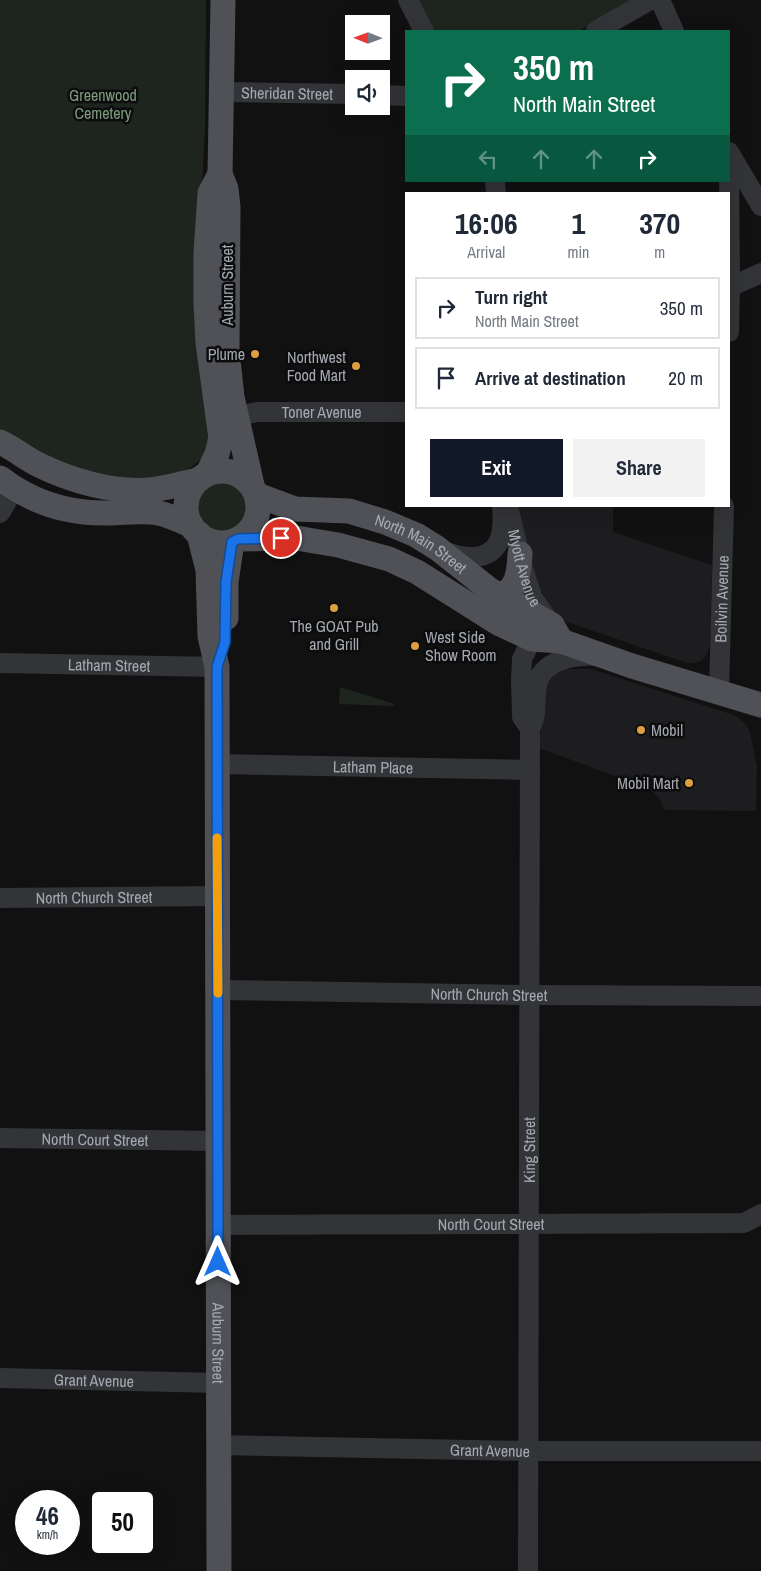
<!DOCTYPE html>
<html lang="en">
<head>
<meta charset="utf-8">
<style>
  body { margin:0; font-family:"Archivo Narrow",sans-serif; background:#f2f2f3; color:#1f2937; height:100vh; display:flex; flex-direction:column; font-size:19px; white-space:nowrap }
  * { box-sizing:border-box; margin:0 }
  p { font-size:16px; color:#747a83 }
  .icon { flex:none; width:28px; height:28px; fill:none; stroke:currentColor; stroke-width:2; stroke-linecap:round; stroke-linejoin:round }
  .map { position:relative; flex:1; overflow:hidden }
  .panel { position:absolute; left:405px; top:192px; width:325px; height:315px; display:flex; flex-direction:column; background:#fff; border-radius:0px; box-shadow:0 5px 20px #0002 }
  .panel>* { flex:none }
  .guide { position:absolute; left:405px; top:30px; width:325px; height:152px; border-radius:0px; box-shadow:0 5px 20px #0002; background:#0b6e4f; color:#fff; overflow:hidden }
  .needle { width:32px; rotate:271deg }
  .controls { position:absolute; left:345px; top:15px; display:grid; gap:10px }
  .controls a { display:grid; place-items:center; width:45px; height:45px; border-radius:0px; background:#fff; box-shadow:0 5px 20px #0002; font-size:25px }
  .speed { position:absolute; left:15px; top:1490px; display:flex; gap:10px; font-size:25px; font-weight:700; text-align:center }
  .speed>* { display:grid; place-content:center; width:65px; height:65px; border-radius:50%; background:#fff; box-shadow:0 5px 20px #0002; line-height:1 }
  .speed small { font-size:12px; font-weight:400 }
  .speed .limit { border:2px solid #111; border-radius:8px; background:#fff; color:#111 }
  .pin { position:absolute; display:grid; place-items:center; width:42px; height:42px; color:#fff; margin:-21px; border:2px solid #fff; border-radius:50%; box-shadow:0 1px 5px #0007 }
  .me { position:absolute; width:55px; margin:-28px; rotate:0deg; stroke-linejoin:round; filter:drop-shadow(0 0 4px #0008) }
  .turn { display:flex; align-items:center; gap:18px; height:105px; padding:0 25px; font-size:22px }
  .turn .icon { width:65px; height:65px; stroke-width:2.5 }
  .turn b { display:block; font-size:35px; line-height:42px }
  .lanes { display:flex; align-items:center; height:48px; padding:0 25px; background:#0003; justify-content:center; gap:25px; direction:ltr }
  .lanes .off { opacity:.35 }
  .eta { display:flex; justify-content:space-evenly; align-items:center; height:85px; text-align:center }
  .eta b { font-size:30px; font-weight:800; line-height:35px }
  .button { display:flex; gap:10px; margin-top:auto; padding:10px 25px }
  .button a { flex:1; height:58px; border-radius:0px; background:#111827; color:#fff; font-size:20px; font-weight:800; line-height:58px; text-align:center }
  .button a+a { background:#f2f2f3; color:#1f2937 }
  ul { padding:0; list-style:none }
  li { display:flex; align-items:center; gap:15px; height:62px; margin:0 10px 8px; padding:0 15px; border:2px solid #e0e1e3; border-radius:0px }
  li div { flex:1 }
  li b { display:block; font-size:19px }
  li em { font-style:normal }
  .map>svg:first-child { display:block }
  .built { fill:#1d1d1f }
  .green { fill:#1e251e }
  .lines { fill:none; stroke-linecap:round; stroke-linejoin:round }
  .minor { stroke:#333437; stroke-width:20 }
  .major { stroke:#4f5156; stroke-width:25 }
  .route-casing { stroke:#114b97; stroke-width:12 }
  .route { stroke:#1a73e8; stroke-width:9 }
  .slow { stroke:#f59e0b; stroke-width:9 }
  .poi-dot { fill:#dd9f3f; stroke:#0c0c0d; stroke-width:2 }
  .labels { text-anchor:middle; stroke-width:5; stroke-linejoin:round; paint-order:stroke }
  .street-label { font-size:16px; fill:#a4a9b1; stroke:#0c0c0d }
  .park-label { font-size:16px; fill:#7d9b7d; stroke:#0c0c0d }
  .poi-label { font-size:16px; fill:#a4a9b1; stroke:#0c0c0d; text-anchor:end }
</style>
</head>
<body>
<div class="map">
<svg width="761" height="1571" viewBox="0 0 761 1571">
  <rect width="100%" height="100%" fill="#111112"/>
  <path class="built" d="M513,506H613V532L712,565L710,646L706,656L701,661L695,663H687L561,620L540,601Z
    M567,669H591L734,715L745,723L750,732L757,767L756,811L665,810L659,798L650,789L539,748L544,698L549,680L556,673Z"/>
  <path class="green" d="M0,0H206L205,130L198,254L211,431L206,454L198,462L190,468L170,476L132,480L77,471L0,433Z
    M419,0H640L578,31H435Z
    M196 507a27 27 0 1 1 54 0a27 27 0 1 1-54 0Z
    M340,687L343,688L395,704L392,706L339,704Z"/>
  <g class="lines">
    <g class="minor">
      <path d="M408,0L424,31"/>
      <path d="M660,0L674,31"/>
      <path d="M596,31L650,0"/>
      <path id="s1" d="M221,92L354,94"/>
      <path d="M381,95L406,96"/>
      <path d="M729,152L761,206"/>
      <path d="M729,171L730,287L729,332"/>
      <path d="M495,181L496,194"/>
      <path d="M730,287L761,273"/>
      <path id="s2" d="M237,416L257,412H406"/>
      <path id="s3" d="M508,506L522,565L532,597L551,624"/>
      <path d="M0,513L14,489"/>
      <path d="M444,551C462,558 489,563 499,541C503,531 503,517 502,506"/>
      <path id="s4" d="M0,663L217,667"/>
      <path id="s5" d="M719,691L724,506"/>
      <path d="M530,728L522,717L521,680L522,659L532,639"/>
      <path id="s6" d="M217,764L530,770"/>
      <path id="s7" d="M0,898L217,896"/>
      <path id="s8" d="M218,990L529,995L761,996"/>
      <path id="s9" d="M0,1138L219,1141"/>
      <path id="s10" d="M219,1225L744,1223L761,1214"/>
      <path id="s11" d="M0,1378L218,1383"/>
      <path id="s12" d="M219,1445L528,1451H761"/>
      <path id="s13" d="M528,1571L530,728C538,715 534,701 537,686C541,659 576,655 598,656"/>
    </g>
    <g class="major">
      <path d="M223,0L220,174L226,189L228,207L227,351L232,397L252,485"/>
      <path d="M0,442C13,448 24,457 37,464C69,480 112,493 149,490C165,489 182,483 198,480"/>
      <circle cx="222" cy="507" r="36"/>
      <path d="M208,473L217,454L221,438L208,343L206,303V253L210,193L220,174"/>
      <path d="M0,478C31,502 68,514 108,513C124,513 142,510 158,513C169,515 180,521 191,525"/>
      <path id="s14" d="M257,495L295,509L349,511L385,522L416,535L437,548L490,590L552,625L561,641"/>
      <path id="s15" d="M199,534L208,570L210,636L217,667L219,1571"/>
      <path d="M238,539L296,538L338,545L389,559L417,572L498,623L532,639L561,641L632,666L761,705"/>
      <path d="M487,598C515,597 519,579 520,554"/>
      <path d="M226,618V582L232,542"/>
    </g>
  </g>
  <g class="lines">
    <defs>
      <path id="route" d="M218,1262L217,667L225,642L226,582L232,542L238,539L281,538"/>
    </defs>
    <use href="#route" class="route-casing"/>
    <use href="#route" class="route"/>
    <path class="slow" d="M217,838L218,993"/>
  </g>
  <g class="poi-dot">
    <circle cx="255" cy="354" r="5"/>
    <circle cx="356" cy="366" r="5"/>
    <circle cx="334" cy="608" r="5"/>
    <circle cx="415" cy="646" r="5"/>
    <circle cx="641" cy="730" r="5"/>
    <circle cx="689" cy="783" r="5"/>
  </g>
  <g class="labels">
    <g class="street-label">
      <text dy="6" stroke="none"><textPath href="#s1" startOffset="66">Sheridan Street</textPath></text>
      <text transform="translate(227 285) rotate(-90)" y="6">Auburn Street</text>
      <text dy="6" stroke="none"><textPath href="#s2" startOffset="85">Toner Avenue</textPath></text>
      <text dy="6" stroke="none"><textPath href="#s14" startOffset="174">North Main Street</textPath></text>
      <text dy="6" stroke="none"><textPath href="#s3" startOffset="64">Myott Avenue</textPath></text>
      <text dy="6" stroke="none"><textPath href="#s5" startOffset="92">Boilvin Avenue</textPath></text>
      <text dy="6" stroke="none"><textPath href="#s4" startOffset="109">Latham Street</textPath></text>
      <text dy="6" stroke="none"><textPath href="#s6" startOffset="156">Latham Place</textPath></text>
      <text dy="6" stroke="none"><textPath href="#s7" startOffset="94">North Church Street</textPath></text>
      <text dy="6" stroke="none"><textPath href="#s8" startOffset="271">North Church Street</textPath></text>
      <text dy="6" stroke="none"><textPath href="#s9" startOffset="95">North Court Street</textPath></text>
      <text dy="6" stroke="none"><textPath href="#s13" startOffset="421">King Street</textPath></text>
      <text dy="6" stroke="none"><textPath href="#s10" startOffset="272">North Court Street</textPath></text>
      <text dy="6" stroke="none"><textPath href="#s15" startOffset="811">Auburn Street</textPath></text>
      <text dy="6" stroke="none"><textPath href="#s11" startOffset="94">Grant Avenue</textPath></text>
      <text dy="6" stroke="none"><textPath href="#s12" startOffset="271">Grant Avenue</textPath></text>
    </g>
    <g class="park-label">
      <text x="103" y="101">Greenwood<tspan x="103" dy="18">Cemetery</tspan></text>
    </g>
    <g class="poi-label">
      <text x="245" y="360">Plume</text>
      <text x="346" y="363">Northwest<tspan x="346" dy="18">Food Mart</tspan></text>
      <text x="334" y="632" text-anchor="middle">The GOAT Pub<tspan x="334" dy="18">and Grill</tspan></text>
      <text x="425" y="643" text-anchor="start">West Side<tspan x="425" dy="18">Show Room</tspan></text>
      <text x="651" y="736" text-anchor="start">Mobil</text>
      <text x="679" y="789">Mobil Mart</text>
    </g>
  </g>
</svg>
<div class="controls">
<a><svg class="needle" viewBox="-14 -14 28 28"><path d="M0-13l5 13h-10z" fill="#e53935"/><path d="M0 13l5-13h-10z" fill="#747a83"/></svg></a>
<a><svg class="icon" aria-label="sound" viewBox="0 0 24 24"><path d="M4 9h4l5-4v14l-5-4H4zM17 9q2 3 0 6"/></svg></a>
</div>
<div class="speed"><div>46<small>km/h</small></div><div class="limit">50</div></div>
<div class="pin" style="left:281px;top:538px;background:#d93025"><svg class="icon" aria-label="arrive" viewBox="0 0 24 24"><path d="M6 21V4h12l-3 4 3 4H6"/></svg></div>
<svg class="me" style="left:218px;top:1262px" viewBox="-20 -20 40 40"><path d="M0-17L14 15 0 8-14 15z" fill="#1a73e8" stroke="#fff" stroke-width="4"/></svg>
<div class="guide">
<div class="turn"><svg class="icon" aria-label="right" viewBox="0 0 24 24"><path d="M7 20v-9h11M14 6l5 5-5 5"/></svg><div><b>350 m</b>North Main Street</div></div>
<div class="lanes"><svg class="icon off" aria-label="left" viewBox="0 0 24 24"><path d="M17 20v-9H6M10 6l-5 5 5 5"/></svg><svg class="icon off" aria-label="ahead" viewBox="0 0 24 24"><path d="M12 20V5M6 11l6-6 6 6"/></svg><svg class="icon off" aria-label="ahead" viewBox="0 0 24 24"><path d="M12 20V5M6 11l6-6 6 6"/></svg><svg class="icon" aria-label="right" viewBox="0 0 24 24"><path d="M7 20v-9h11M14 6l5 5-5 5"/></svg></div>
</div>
<section class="panel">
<div class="eta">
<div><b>16:06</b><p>Arrival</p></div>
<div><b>1</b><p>min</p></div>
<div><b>370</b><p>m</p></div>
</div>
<ul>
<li><svg class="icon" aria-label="right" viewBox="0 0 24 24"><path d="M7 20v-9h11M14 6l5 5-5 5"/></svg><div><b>Turn right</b><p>North Main Street</p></div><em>350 m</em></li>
<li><svg class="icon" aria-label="arrive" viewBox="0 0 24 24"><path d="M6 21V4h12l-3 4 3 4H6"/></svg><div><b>Arrive at destination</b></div><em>20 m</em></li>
</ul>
<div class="button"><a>Exit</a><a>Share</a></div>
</section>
</div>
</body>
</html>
